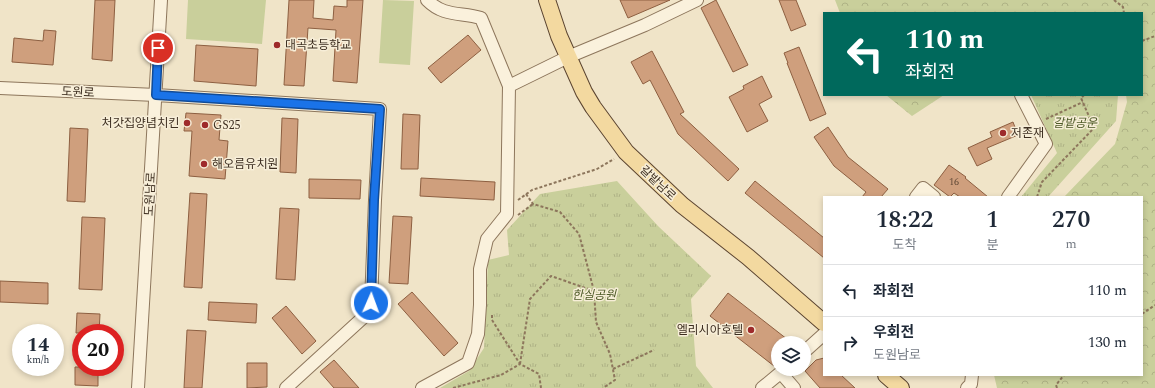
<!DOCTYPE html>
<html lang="ko">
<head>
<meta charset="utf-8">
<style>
  body { margin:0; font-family:Spectral,"Noto Sans KR",serif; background:#f2f2f3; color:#1f2937; height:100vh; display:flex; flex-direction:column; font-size:15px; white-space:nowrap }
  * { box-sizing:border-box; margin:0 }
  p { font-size:13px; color:#747a83 }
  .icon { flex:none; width:22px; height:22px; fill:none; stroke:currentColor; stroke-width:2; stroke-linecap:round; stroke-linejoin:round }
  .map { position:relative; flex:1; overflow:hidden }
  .drawer { position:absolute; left:823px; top:196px; width:320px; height:180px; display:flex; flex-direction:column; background:#fff; border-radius:0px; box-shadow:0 2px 6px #0003 }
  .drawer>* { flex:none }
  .banner { position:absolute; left:823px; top:12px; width:320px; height:84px; border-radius:0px; box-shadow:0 2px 6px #0003; background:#00695c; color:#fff; overflow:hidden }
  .tools { position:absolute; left:771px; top:336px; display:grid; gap:8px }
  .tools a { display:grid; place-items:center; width:40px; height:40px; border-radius:50%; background:#fff; box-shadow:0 2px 6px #0003; font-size:20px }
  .speed { position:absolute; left:12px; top:324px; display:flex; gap:8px; font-size:20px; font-weight:700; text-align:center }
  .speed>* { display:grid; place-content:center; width:52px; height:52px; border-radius:50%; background:#fff; box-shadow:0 2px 6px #0003; line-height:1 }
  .speed small { font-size:10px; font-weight:400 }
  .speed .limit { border:6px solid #d22; background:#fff; color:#111 }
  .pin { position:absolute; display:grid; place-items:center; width:34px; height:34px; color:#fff; margin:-17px; border:2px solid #fff; border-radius:50%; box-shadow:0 1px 4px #0007 }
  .me { position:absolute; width:44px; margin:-22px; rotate:2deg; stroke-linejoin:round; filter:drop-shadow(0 0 3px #0008) }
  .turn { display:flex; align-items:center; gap:14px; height:84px; padding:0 16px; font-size:18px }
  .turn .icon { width:52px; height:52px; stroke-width:2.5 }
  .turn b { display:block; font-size:28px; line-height:34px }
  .eta { display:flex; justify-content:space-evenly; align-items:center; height:68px; text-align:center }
  .eta b { font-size:24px; font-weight:600; line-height:28px }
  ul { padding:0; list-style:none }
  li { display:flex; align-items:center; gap:12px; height:52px; padding:0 16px; border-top:1px solid #e0e1e3 }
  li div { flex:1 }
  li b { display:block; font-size:15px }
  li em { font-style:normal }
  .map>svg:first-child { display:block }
  .forest { fill:url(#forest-crowns) }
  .park { fill:url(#park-tufts) }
  .garden { fill:#c9cf9b }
  .building { fill:#cf9f7d; stroke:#8d5f41 }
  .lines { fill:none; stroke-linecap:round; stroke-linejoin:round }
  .minor-casing { stroke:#8d765c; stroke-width:14 }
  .major-casing { stroke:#5b4430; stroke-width:18 }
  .path { stroke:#8d765c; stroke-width:2; stroke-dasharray:3 2; stroke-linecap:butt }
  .minor { stroke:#faf1dc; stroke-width:12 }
  .major { stroke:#f3d9a0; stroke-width:16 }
  .route-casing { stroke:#114b97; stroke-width:10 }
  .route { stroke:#1a73e8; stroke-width:7 }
  .poi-dot { fill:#9e2a2b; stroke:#f7eed8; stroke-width:1.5 }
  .labels { text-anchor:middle; stroke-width:3; stroke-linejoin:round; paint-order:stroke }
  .number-label { font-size:10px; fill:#624a37 }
  .poi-label { font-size:12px; fill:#3d2e20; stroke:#f7eed8; text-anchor:start }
  .street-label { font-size:12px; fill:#3d2e20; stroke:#f7eed8 }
  .park-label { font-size:12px; font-style:italic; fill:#4d5a26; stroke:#f7eed8 }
</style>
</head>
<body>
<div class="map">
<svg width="1155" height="388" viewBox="0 0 1155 388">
  <defs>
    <pattern id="forest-crowns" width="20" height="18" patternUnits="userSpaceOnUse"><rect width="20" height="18" fill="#c9cf9b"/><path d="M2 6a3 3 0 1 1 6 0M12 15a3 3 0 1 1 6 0" fill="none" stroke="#aeb285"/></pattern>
    <pattern id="park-tufts" width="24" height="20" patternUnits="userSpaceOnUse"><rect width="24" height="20" fill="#c9cf9b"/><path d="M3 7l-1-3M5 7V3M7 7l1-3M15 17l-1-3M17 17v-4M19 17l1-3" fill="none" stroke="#aeb285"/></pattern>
  </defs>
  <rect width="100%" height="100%" fill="#f0e4c8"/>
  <path class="forest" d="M835,0H1155V388H997L994,375H1142V197H1064L1115,144L1127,102L1126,95H1142V13H840Z
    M886,95H944L912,116Z"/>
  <path class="park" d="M1031,95H1118L1116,121L1048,197H1021L1057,153Z
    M617,181L658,226L711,276L691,299L696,366L713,388H440L469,371L484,348L488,260L509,255L507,230L540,194Z"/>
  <path class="garden" d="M188,0H266L262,44L186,39Z
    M383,0L414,1L410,65L379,63Z"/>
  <path class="building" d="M95,0H115L112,61L92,59Z
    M289,0H314L313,18L333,20L334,6L347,7V0H363L357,83L333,81L336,30L308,28L304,86L284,85Z
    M620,0H670L628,18Z
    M716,0L748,65L733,72L701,8Z
    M779,0H796L806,25L791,31Z
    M44,30L56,31L53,65L12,62L14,38L43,41Z
    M468,35L481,50L441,83L428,68Z
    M196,45L258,49L256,86L194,81Z
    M799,47L826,114L810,121L787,63H788L784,53Z
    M652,51L684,112L680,114L739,169L728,181L678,134L650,80L643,84L631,62Z
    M762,76L772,97L759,104L768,121L747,132L729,97L744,89L743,86Z
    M186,113L221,115L219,140L228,141L225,179L189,176L192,131H184Z
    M403,114L420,115L418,169H401Z
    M282,118L298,119L296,173L280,172Z
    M1013,122L1018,135L987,148L992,159L977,166L968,148L992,137L990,132Z
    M828,127L848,157L888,189L881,197H862L866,192L834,166L814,137Z
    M70,128L88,129L85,202L67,201Z
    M949,165L966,177L965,178L988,197H960L954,193L950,197L934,185Z
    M421,178L495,182L494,200L420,196Z
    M309,179L361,180L360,199L309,198Z
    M755,181L824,238V258L745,193Z
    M190,193L207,194L202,288L184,287Z
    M280,208L299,209L295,280L276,279Z
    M393,216L412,217L408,284L389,283Z
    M82,217L105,218L102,290L79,289Z
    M0,281L48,283V304L0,302Z
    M412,292L458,343L444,356L398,304Z
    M728,293L792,343H778V361L774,366L710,316Z
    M209,302L257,304L256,323L208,320Z
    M286,306L316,341L302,354L272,318Z
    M77,313L100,314L99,333H76Z
    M187,330L206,331L202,388H184Z
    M824,358V375H841L855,388H820L805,371L816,360Z
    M334,360L359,388H334L320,372Z
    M247,363H267V387L247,388Z
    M75,367H98V386L75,385Z"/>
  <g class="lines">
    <defs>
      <path id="minor" d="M509,86L568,57L645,25L697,0
        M0,88L156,95L380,109L375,200L371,303L367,314L286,388
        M916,197L923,188L934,197
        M1008,197L1046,144L1021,95
        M804,352L824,334
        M781,373L794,388
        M138,388L161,0
        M422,388L468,363L478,334L480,305V269L487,239L507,214L509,86L481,18C460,12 444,17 427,0
        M762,388L785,369
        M967,388L971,384L972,375"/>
      <path id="major" d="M547,0L559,36L584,92L593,107L626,152L682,205L748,257L824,323
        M886,375L901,388"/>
    </defs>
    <use href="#minor" class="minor-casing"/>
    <use href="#major" class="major-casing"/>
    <path class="path" d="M1114,0L1123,7L1124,13
      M1142,41L1155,36
      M1046,119L1083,102
      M526,194L533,204L560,212L579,234L594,291L596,322L610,354L615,380L603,388
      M1037,197L1042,182L1094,128L1081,98L1084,95
      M518,200L532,190L597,169L614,159
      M518,215L533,204
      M1142,314L1155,305
      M492,315V320L520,364L539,374L541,388
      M520,364L530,299L551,276L594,291
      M613,369L654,350
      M453,388L501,375L520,364
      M1057,388L1056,385L1064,375"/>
    <use href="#minor" class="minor"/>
    <use href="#major" class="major"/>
  </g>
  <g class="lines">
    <defs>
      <path id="route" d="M158,48L156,95L380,109L374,200L371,303"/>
    </defs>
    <use href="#route" class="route-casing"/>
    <use href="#route" class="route"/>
  </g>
  <g class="poi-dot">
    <circle cx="277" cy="45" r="4"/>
    <circle cx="187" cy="123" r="4"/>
    <circle cx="205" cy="125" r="4"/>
    <circle cx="1003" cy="133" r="4"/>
    <circle cx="204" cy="164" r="4"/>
    <circle cx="751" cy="330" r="4"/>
  </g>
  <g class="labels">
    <g class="number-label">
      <text x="954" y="185">16</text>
    </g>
    <g class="poi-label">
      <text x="285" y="49">대곡초등학교</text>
      <text x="179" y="127" text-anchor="end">처갓집양념치킨</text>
      <text x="213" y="129">GS25</text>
      <text x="1011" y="137">저존재</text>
      <text x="212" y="168">해오름유치원</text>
      <text x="743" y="334" text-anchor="end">엘리시아호텔</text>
    </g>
    <g class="street-label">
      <text transform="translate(78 92) rotate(3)" y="4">도원로</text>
      <text transform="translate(658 183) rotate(43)" y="4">갈밭남로</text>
      <text transform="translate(150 194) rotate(-87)" y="4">도원남로</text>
    </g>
    <g class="park-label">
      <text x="1075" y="127">갈밭공운</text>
      <text x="594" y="299">한실공원</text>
    </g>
  </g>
</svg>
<div class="tools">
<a><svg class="icon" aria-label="layers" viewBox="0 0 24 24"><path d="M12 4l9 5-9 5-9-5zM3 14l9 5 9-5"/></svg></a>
</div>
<div class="speed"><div>14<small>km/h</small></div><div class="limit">20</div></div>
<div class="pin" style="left:158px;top:48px;background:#d93025"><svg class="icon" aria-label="arrive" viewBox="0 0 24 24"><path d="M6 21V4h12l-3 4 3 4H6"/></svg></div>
<svg class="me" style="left:371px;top:303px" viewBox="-20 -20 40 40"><circle r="17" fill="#1a73e8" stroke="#fff" stroke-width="3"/><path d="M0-11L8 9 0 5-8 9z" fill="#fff"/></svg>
<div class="banner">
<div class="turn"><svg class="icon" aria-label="left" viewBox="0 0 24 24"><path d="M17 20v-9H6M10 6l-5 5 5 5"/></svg><div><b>110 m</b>좌회전</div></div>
</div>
<section class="drawer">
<div class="eta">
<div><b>18:22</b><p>도착</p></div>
<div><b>1</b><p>분</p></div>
<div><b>270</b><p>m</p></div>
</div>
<ul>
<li><svg class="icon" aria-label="left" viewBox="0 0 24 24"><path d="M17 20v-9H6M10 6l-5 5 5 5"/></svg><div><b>좌회전</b></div><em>110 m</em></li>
<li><svg class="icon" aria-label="right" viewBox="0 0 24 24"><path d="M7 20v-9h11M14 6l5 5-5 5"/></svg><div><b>우회전</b><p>도원남로</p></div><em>130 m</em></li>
</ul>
</section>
</div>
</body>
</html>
